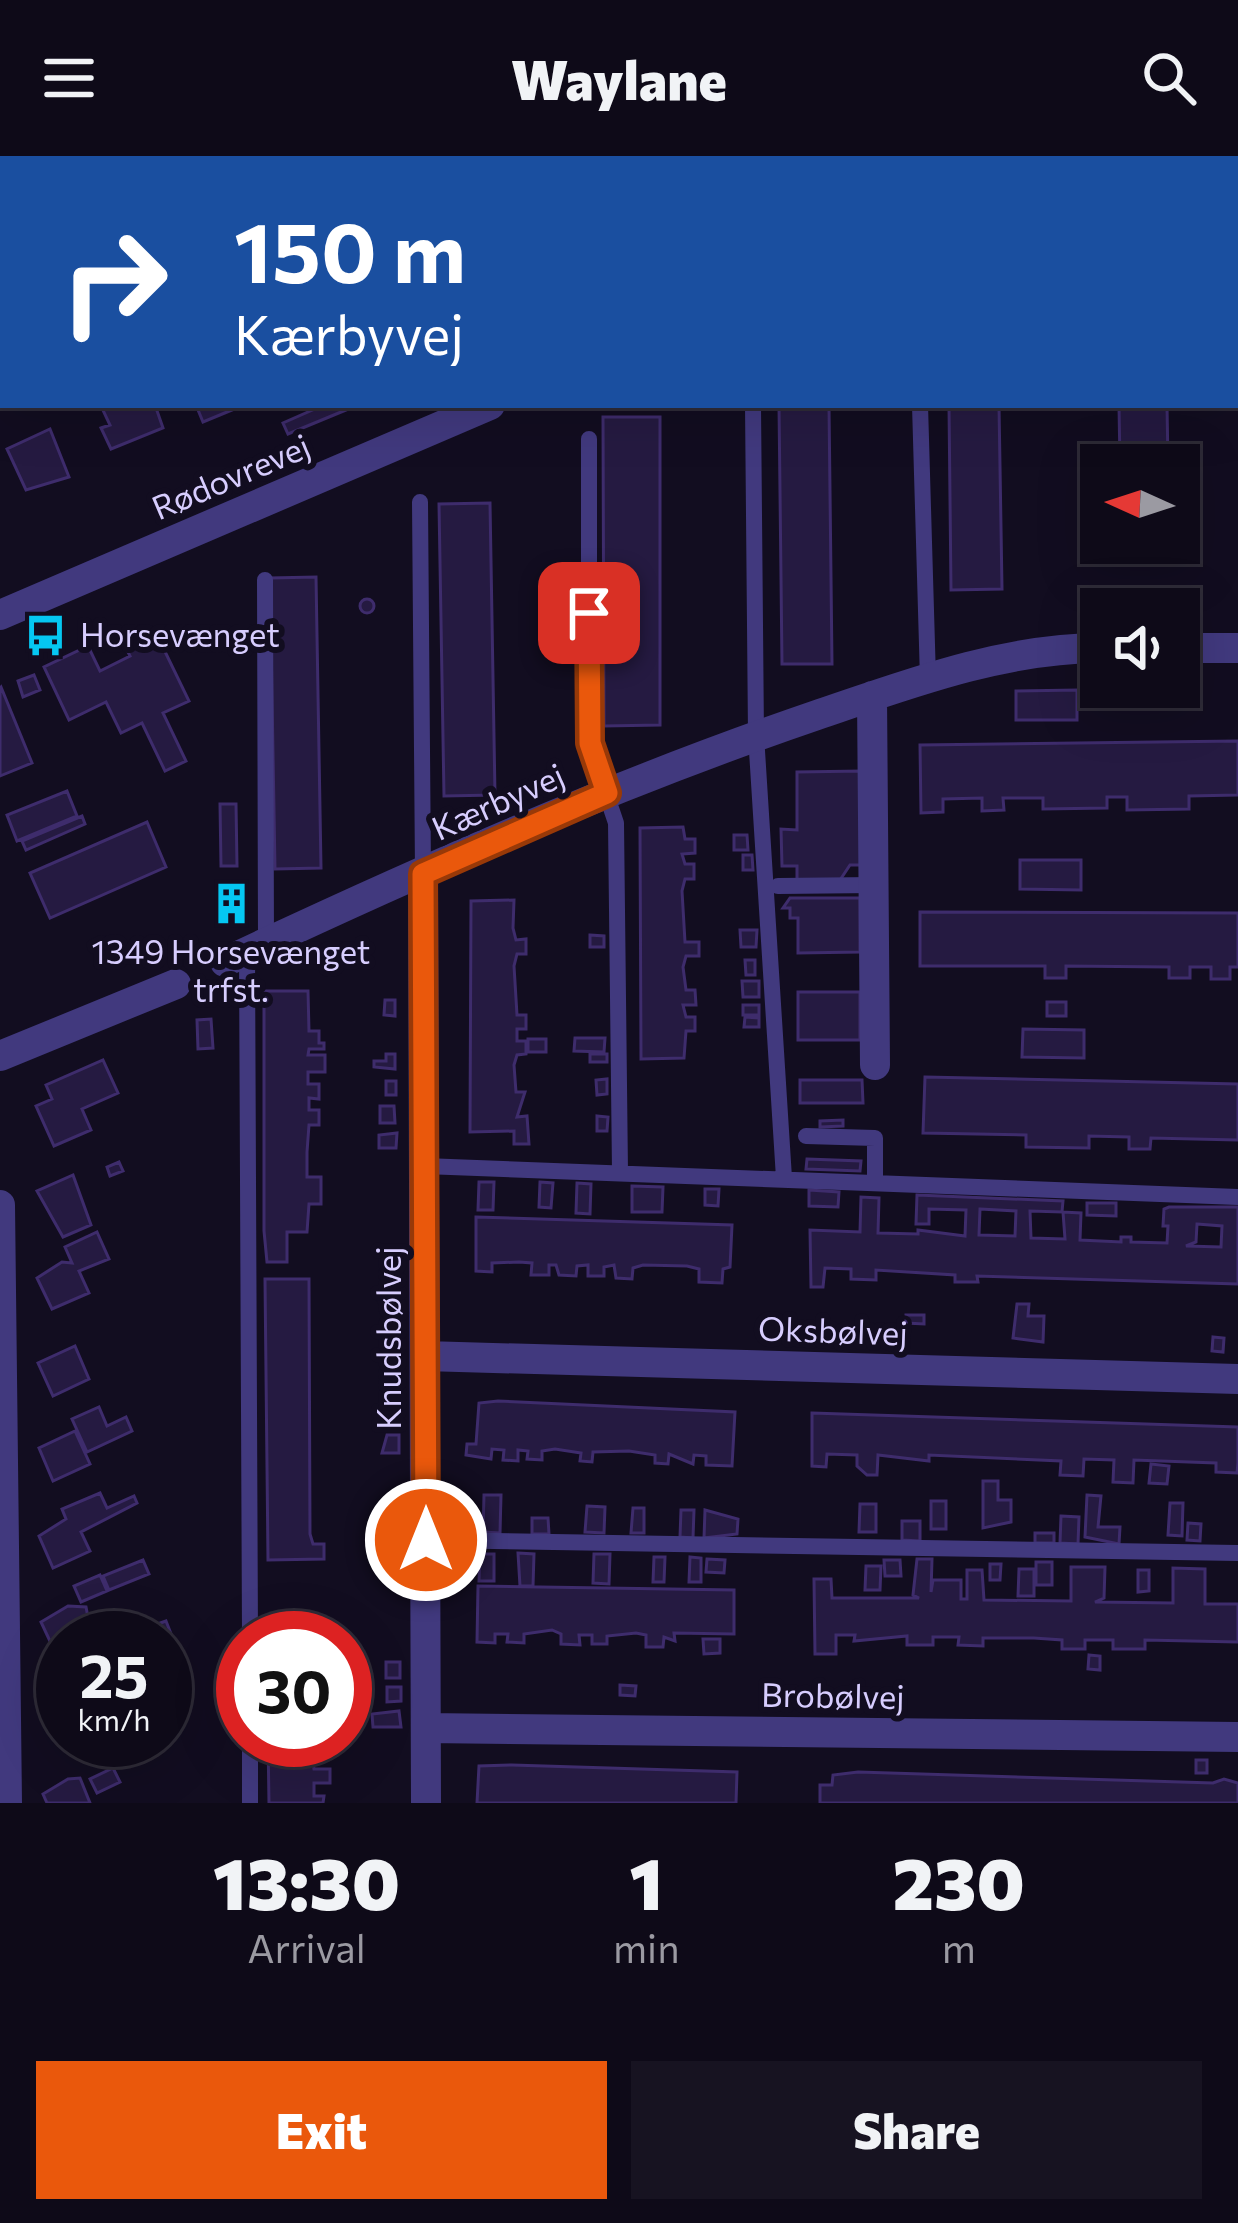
<!DOCTYPE html>
<html lang="en">
<head>
<meta charset="utf-8">
<style>
  body { margin:0; font-family:Commissioner,sans-serif; background:#171321; color:#f1f3f6; height:100vh; display:flex; flex-direction:column; font-size:45px; white-space:nowrap }
  * { box-sizing:border-box; margin:0 }
  p { font-size:39px; color:#9b9aa2 }
  .icon { flex:none; width:66px; height:66px; fill:none; stroke:currentColor; stroke-width:2; stroke-linecap:round; stroke-linejoin:round }
  .map { position:relative; height:1647px; overflow:hidden }
  .side { display:flex; flex-direction:column; background:#0e0a18; flex:1 }
  .side>* { flex:none }
  .banner { position:absolute; left:0px; top:0px; width:1239px; height:252px; box-shadow:0 12px 48px #0002,0 0 0 3px #2e2b37; background:#1a4fa0; color:#fff; overflow:hidden }
  .needle { width:78px; rotate:273deg }
  .tools { position:absolute; left:1080px; top:288px; display:grid; gap:24px }
  .tools a { display:grid; place-items:center; width:120px; height:120px; border-radius:0px; background:#0e0a18; box-shadow:0 12px 48px #0002,0 0 0 3px #2e2b37; font-size:60px }
  .speed { position:absolute; left:36px; top:1455px; display:flex; gap:24px; font-size:60px; font-weight:700; text-align:center }
  .speed>* { display:grid; place-content:center; width:156px; height:156px; border-radius:50%; background:#0e0a18; box-shadow:0 12px 48px #0002,0 0 0 3px #2e2b37; line-height:1 }
  .speed small { font-size:30px; font-weight:400 }
  .speed .limit { border:18px solid #d22; background:#fff; color:#111 }
  .pin { position:absolute; display:grid; place-items:center; width:102px; height:102px; color:#fff; margin:-51px; border-radius:24px; box-shadow:0 6px 18px #0006 }
  .me { position:absolute; width:132px; margin:-66px; rotate:0deg; stroke-linejoin:round; filter:drop-shadow(0 0 9px #0008) }
  .turn { display:flex; align-items:center; gap:42px; height:252px; padding:0 36px; font-size:54px }
  .turn .icon { width:156px; height:156px; stroke-width:2.5 }
  .turn b { display:block; font-size:84px; line-height:102px }
  .eta { display:flex; justify-content:space-evenly; align-items:center; height:204px; text-align:center }
  .eta b { font-size:72px; font-weight:800; line-height:84px }
  .button { display:flex; gap:24px; margin-top:auto; padding:24px 36px }
  .button a { flex:1; height:138px; border-radius:0px; background:#ea580c; color:#fff; font-size:48px; font-weight:800; line-height:138px; text-align:center }
  .button a+a { background:#171321; color:#f1f3f6 }
  header { display:flex; justify-content:space-between; align-items:center; height:156px; padding:0 36px; background:#0e0a18; font-size:54px; font-weight:800 }
  .map>svg:first-child { display:block }
  .building { fill:#251a41; stroke:#3e2c6c; stroke-width:3; fill-rule:evenodd }
  .lines { fill:none; stroke-linecap:round; stroke-linejoin:round }
  .service { stroke:#41397e; stroke-width:16 }
  .minor { stroke:#41397e; stroke-width:30 }
  .tertiary { stroke:#41397e; stroke-width:30 }
  .route-casing { stroke:#983908; stroke-width:30 }
  .route { stroke:#ea580c; stroke-width:21 }
  .labels { text-anchor:middle; stroke-width:12; stroke-linejoin:round; paint-order:stroke }
  .street-label { font-size:33px; fill:#d7cdfe; stroke:#120d20 }
  .poi-label { font-size:33px; fill:#d7cdfe; stroke:#120d20; text-anchor:start }
</style>
</head>
<body>
<header><svg class="icon" aria-label="menu" viewBox="0 0 24 24"><path d="M4 6h16M4 12h16M4 18h16"/></svg>Waylane<svg class="icon" aria-label="search" viewBox="0 0 24 24"><circle cx="10" cy="10" r="6"/><path d="M15 15l6 6"/></svg></header>
<div class="map">
<svg width="1238" height="1647" viewBox="0 0 1238 1647">
  <rect width="100%" height="100%" fill="#120d20"/>
  <path class="building" d="M0,0H200L3,3V134Z
    M783,0H829L831,3H785Z
    M155,249L163,272L111,293L101,272L110,269L101,250Z
    M196,249H244L203,266Z
    M324,249H358L288,278L283,267Z
    M779,249H829L832,508H782Z
    M949,249H999L1002,433L951,434Z
    M1119,249H1167L1168,309H1120Z
    M603,261H660V569L604,570Z
    M50,273L69,321L26,334L7,293Z
    M490,347L495,639L444,640L439,348Z
    M316,421L321,712L275,713L270,422Z
    M360 450a7 7 0 1 1 14 0a7 7 0 1 1-14 0Z
    M156,477L189,545L163,557L186,605L165,615L142,567L121,577L106,546L69,564L44,511L88,490L100,515L130,500L126,492Z
    M34,519L40,534L23,541L18,525Z
    M1,531L32,607L0,620V532Z
    M1077,534V564H1016V535Z
    M1238,585V639L1189,640V653L1127,654V641H1107V652L1043,653V642H1003L1004,654L982,655V642L943,643V656L921,657L920,589Z
    M861,615V709H850L840,724H797V710H782L781,673L797,674V616Z
    M67,635L77,660L17,685L7,659Z
    M220,648H236L237,710H221Z
    M82,660L85,668L26,694L22,685Z
    M147,666L166,711L50,762L30,717Z
    M683,671L685,683H695V697L682,698L685,708H694V723H685L682,735L685,786H699V800H686L683,811L686,834H695L696,849H683L686,861H695V875H686L684,902L641,903L640,672Z
    M734,679H747L748,694H734Z
    M743,699H752L753,714H743Z
    M1020,704H1081V734L1020,733Z
    M240,734V762H223V735Z
    M790,742H860V796L798,797V762H790V752H783Z
    M514,744L513,772L516,784L526,783V798H517L514,810L517,859H526V873H517V885H526V898L517,899L514,909L516,936H525L517,961L527,960L529,988H514V975L470,976L471,745Z
    M920,756L1238,757V811H1230V823H1211V811H1190V822H1169V811L1066,810V822H1045V810H920Z
    M740,774H757L756,791H741Z
    M590,779L604,780V791H590Z
    M745,804H755V819H746Z
    M742,825H759V841H743Z
    M264,835H308L309,875H319V887H324V893H309L308,899H325V916H308V928H319V943L309,942V954H319V969H309L307,996V1021H321V1048H309L307,1076H287V1106H267L264,1075Z
    M798,836H860V884H798Z
    M385,844H395V860L384,859Z
    M1047,846H1066V860H1047Z
    M743,849H759V859H743Z
    M745,861L759,862V871H744Z
    M211,863L213,892L198,893L197,864Z
    M1023,873L1084,874V902L1022,901Z
    M575,882H605L604,896L574,895Z
    M528,883H546V896H528Z
    M386,898H395V913L374,911V905H386Z
    M590,898H607V906H590Z
    M103,904L118,937L82,953L91,974L54,990L36,950L52,943L46,929Z
    M925,921L1238,928V984L1151,982L1150,993H1129V981L1089,980V992L1026,991V979L923,977Z
    M607,923V938L597,939L596,924Z
    M800,924H862L863,947H800Z
    M386,925H396V939H386Z
    M380,950H394L395,967H380Z
    M597,960L608,961L607,975H597Z
    M843,964V970L820,971V965Z
    M397,977L396,992H379V979Z
    M807,1003L861,1005L860,1015L806,1013Z
    M119,1006L123,1015L110,1020L107,1011Z
    M73,1019L91,1069L63,1081L37,1035Z
    M479,1026H494L493,1054H478Z
    M540,1026L553,1027L551,1052L539,1051Z
    M577,1027L591,1028L590,1058L576,1057Z
    M632,1030L663,1031L662,1056H632Z
    M705,1033H719L718,1050L705,1049Z
    M809,1034L839,1036L838,1051L809,1050Z
    M917,1039L1063,1045L1062,1056L1030,1055L1031,1082L1065,1083L1063,1056L1081,1057L1080,1084L1121,1086V1081H1131V1086L1167,1087L1168,1070H1163L1164,1053L1169,1051H1238V1128L977,1120L978,1126H955V1119L876,1114V1124L851,1123V1113L825,1112L823,1131H811L810,1074L860,1076L861,1041L879,1042L878,1077L918,1078V1074L965,1080L966,1054L929,1053V1068H916ZM980,1053L1016,1055L1015,1080L979,1079ZM1197,1068L1222,1070L1221,1091L1186,1090L1196,1086Z
    M1087,1047H1116V1060L1087,1059Z
    M476,1061L732,1069L730,1111L723,1113L722,1127L699,1126V1113L687,1110L643,1109L633,1112L632,1123L616,1122L614,1109L604,1111V1120H588V1109L577,1110L576,1120L559,1119L556,1109H549V1119H531L532,1107L519,1106L492,1107V1116L476,1115Z
    M97,1076L109,1103L79,1115L89,1137L52,1153L37,1122L62,1106L72,1107L65,1091Z
    M265,1123H309L310,1378L313,1388H324V1403L268,1404Z
    M1017,1148H1029L1028,1160H1044L1043,1186L1013,1182Z
    M906,1159H924V1168L906,1167Z
    M1213,1181L1224,1182L1223,1196L1212,1195Z
    M75,1190L89,1223L53,1240L38,1207Z
    M387,1204H398L399,1217H387Z
    M498,1245L735,1256L732,1310L706,1309V1300L694,1299L693,1308L669,1298L668,1308L655,1307V1299L629,1295L593,1296L592,1306L580,1305L581,1297L555,1293L542,1295V1304L527,1303L528,1295L518,1294V1305L503,1304L504,1294L492,1293L491,1303L466,1299L467,1288H476L479,1247Z
    M99,1251L107,1270L126,1261L132,1275L87,1296L72,1263Z
    M812,1257L1238,1271V1307L1237,1317L1216,1316V1307L1134,1304L1133,1327L1113,1326L1114,1304L1084,1303L1083,1320L1060,1319L1061,1305L929,1299V1305L878,1299L877,1319H867L857,1310V1299L827,1298L826,1311L812,1310Z
    M75,1275L90,1308L53,1325L39,1292Z
    M387,1279H399V1297H382Z
    M1151,1308L1169,1310L1167,1328L1149,1327Z
    M983,1325H998V1344H1011V1366L983,1372Z
    M100,1337L107,1352L134,1340L137,1347L81,1376L90,1395L53,1412L39,1380L66,1363L62,1353Z
    M484,1339H501L500,1377L483,1376Z
    M1087,1339L1101,1340L1098,1371H1120L1119,1388L1085,1381Z
    M931,1345H946V1373H931Z
    M1170,1347H1183L1182,1380L1168,1379Z
    M860,1348H876V1376H859Z
    M587,1350L605,1351L604,1377L585,1376Z
    M633,1352H644V1377H631Z
    M681,1354H694L693,1382L680,1381Z
    M705,1354L738,1363L737,1378L704,1382Z
    M386,1358H397L396,1372H386Z
    M1061,1360L1079,1361L1078,1388L1060,1387Z
    M532,1362H548L549,1378H532Z
    M902,1365H920V1385L902,1384Z
    M1188,1367L1201,1368L1200,1385L1187,1384Z
    M1035,1377H1054V1387H1035Z
    M518,1397L534,1398L533,1430H520Z
    M480,1398H494V1425H479Z
    M594,1398H610L609,1428L593,1427Z
    M654,1401H665L664,1426H653Z
    M690,1401L701,1402V1426H689Z
    M707,1403L725,1404L724,1417L706,1416Z
    M917,1403H932L931,1436L933,1424H961V1443H967V1414H982L984,1444L1071,1445V1411H1105L1104,1442L1095,1446L1173,1447V1412L1205,1413V1448H1238V1486L1145,1484V1493H1113V1484H1085V1493H1062V1484L1034,1482H983V1490L958,1489L959,1481H933V1489H907V1480L854,1485L855,1479H836V1498H815L814,1423H831L832,1442H919L913,1439Z
    M143,1404L149,1418L109,1434L103,1420Z
    M884,1404H900L901,1420H885Z
    M1036,1406H1052V1429H1036Z
    M990,1408H1001L1000,1424H990Z
    M866,1410H881L880,1434H865Z
    M1019,1413H1034V1440H1018Z
    M1138,1414H1149V1435L1138,1436Z
    M100,1419L107,1435L81,1446L74,1430Z
    M478,1430L734,1434V1478L674,1477L675,1485L664,1481L663,1491H646V1479L636,1477L607,1480V1488H592V1479H579L580,1489L561,1488V1478L552,1474L524,1478V1487L507,1486L508,1478H495V1487L477,1486Z
    M68,1450L86,1451L92,1482H63V1495L56,1498L41,1466Z
    M166,1465L175,1488L165,1493V1482H157L152,1470Z
    M703,1483H720V1497L704,1498Z
    M1089,1499L1100,1500V1514L1088,1513Z
    M386,1506H400V1522H386Z
    M620,1529L636,1530L635,1540L620,1539Z
    M387,1531H401V1545L387,1546Z
    M63,1537V1581L56,1584L41,1552Z
    M399,1555L401,1571H373L372,1558Z
    M72,1584H97L99,1588L78,1597Z
    M268,1584L336,1589V1599L312,1600L314,1613H330V1627H314V1640H324L323,1647H269Z
    M1196,1604H1207V1617H1196Z
    M512,1609L737,1616L736,1647H477L479,1610Z
    M113,1612L120,1626L97,1637L90,1623Z
    M858,1616L1213,1627L1224,1623L1238,1627V1647H820V1629H832L833,1619Z
    M80,1622L90,1647H47L43,1638L68,1623Z"/>
  <g class="lines">
    <path class="service" d="M753,249L756,579L784,1022
      M920,249L928,523
      M589,283V587L616,667L620,1016
      M420,346L423,717
      M265,424L266,787
      M778,730L875,729
      M247,795L250,1482
      M806,980L875,982V1026
      M424,1010L1238,1041
      M426,1384L1238,1397
      M250,1584V1647"/>
    <path class="minor" d="M386,0L387,3
      M1179,492H1238
      M872,540L875,909
      M423,718L426,1647
      M225,806C418,715 615,628 817,559C908,528 1004,492 1101,492
      M0,900L176,828
      M0,1049L7,1647
      M425,1200L1238,1223
      M426,1572L1238,1581"/>
    <path class="tertiary" d="M1074,3L1080,0
      M0,459L490,249"/>
  </g>
  <g class="lines">
    <defs>
      <path id="route" d="M426,1384L423,718L607,637L590,587L589,457"/>
    </defs>
    <use href="#route" class="route-casing"/>
    <use href="#route" class="route"/>
  </g>
  <defs>
    <symbol id="bus-bare" viewBox="-9 -9 18 18"><path d="M-5-6H5V4H4V6H2V4H-2V6H-4V4H-5ZM-3.5-4V0h7V-4ZM-3.5 1.2v1.5H-2V1.2ZM2 1.2v1.5H3.5V1.2Z" fill="#05c7f2" stroke="#120d20" stroke-width="2.5" paint-order="stroke"/></symbol>
    <symbol id="building-bare" viewBox="-9 -9 18 18"><path d="M-4-6H4V6H1V3H-1V6H-4ZM-2.5-4.3h1.7v1.8h-1.7ZM.8-4.3h1.7v1.8H.8ZM-2.5-1h1.7V.8h-1.7ZM.8-1h1.7V.8H.8Z" fill="#05c7f2" stroke="#120d20" stroke-width="2.5" paint-order="stroke"/></symbol>
  </defs>
  <g fill-rule="evenodd">
    <use href="#bus-bare" x="16" y="450" width="59" height="59"/>
    <use href="#building-bare" x="202" y="718" width="59" height="59"/>
  </g>
  <g class="labels">
    <g class="street-label">
      <text transform="translate(231 321) rotate(-23)" y="12">Rødovrevej</text>
      <text transform="translate(498 646) rotate(-24)" y="12">Kærbyvej</text>
      <text transform="translate(833 1175) rotate(2)" y="12">Oksbølvej</text>
      <text transform="translate(389 1182) rotate(-90)" y="12">Knudsbølvej</text>
      <text transform="translate(833 1540) rotate(1)" y="12">Brobølvej</text>
    </g>
    <g class="poi-label">
      <text x="80" y="491">Horsevænget</text>
      <text x="231" y="808" text-anchor="middle">1349 Horsevænget<tspan x="231" dy="38">trfst.</tspan></text>
    </g>
  </g>
</svg>
<div class="tools">
<a><svg class="needle" viewBox="-14 -14 28 28"><path d="M0-13l5 13h-10z" fill="#e53935"/><path d="M0 13l5-13h-10z" fill="#9b9aa2"/></svg></a>
<a><svg class="icon" aria-label="sound" viewBox="0 0 24 24"><path d="M4 9h4l5-4v14l-5-4H4zM17 9q2 3 0 6"/></svg></a>
</div>
<div class="speed"><div>25<small>km/h</small></div><div class="limit">30</div></div>
<div class="pin" style="left:589px;top:457px;background:#d93025"><svg class="icon" aria-label="arrive" viewBox="0 0 24 24"><path d="M6 21V4h12l-3 4 3 4H6"/></svg></div>
<svg class="me" style="left:426px;top:1384px" viewBox="-20 -20 40 40"><circle r="17" fill="#ea580c" stroke="#fff" stroke-width="3"/><path d="M0-11L8 9 0 5-8 9z" fill="#fff"/></svg>
<div class="banner">
<div class="turn"><svg class="icon" aria-label="right" viewBox="0 0 24 24"><path d="M7 20v-9h11M14 6l5 5-5 5"/></svg><div><b>150 m</b>Kærbyvej</div></div>
</div>
</div>
<section class="side">
<div class="eta">
<div><b>13:30</b><p>Arrival</p></div>
<div><b>1</b><p>min</p></div>
<div><b>230</b><p>m</p></div>
</div>
<div class="button"><a>Exit</a><a>Share</a></div>
</section>
</body>
</html>
